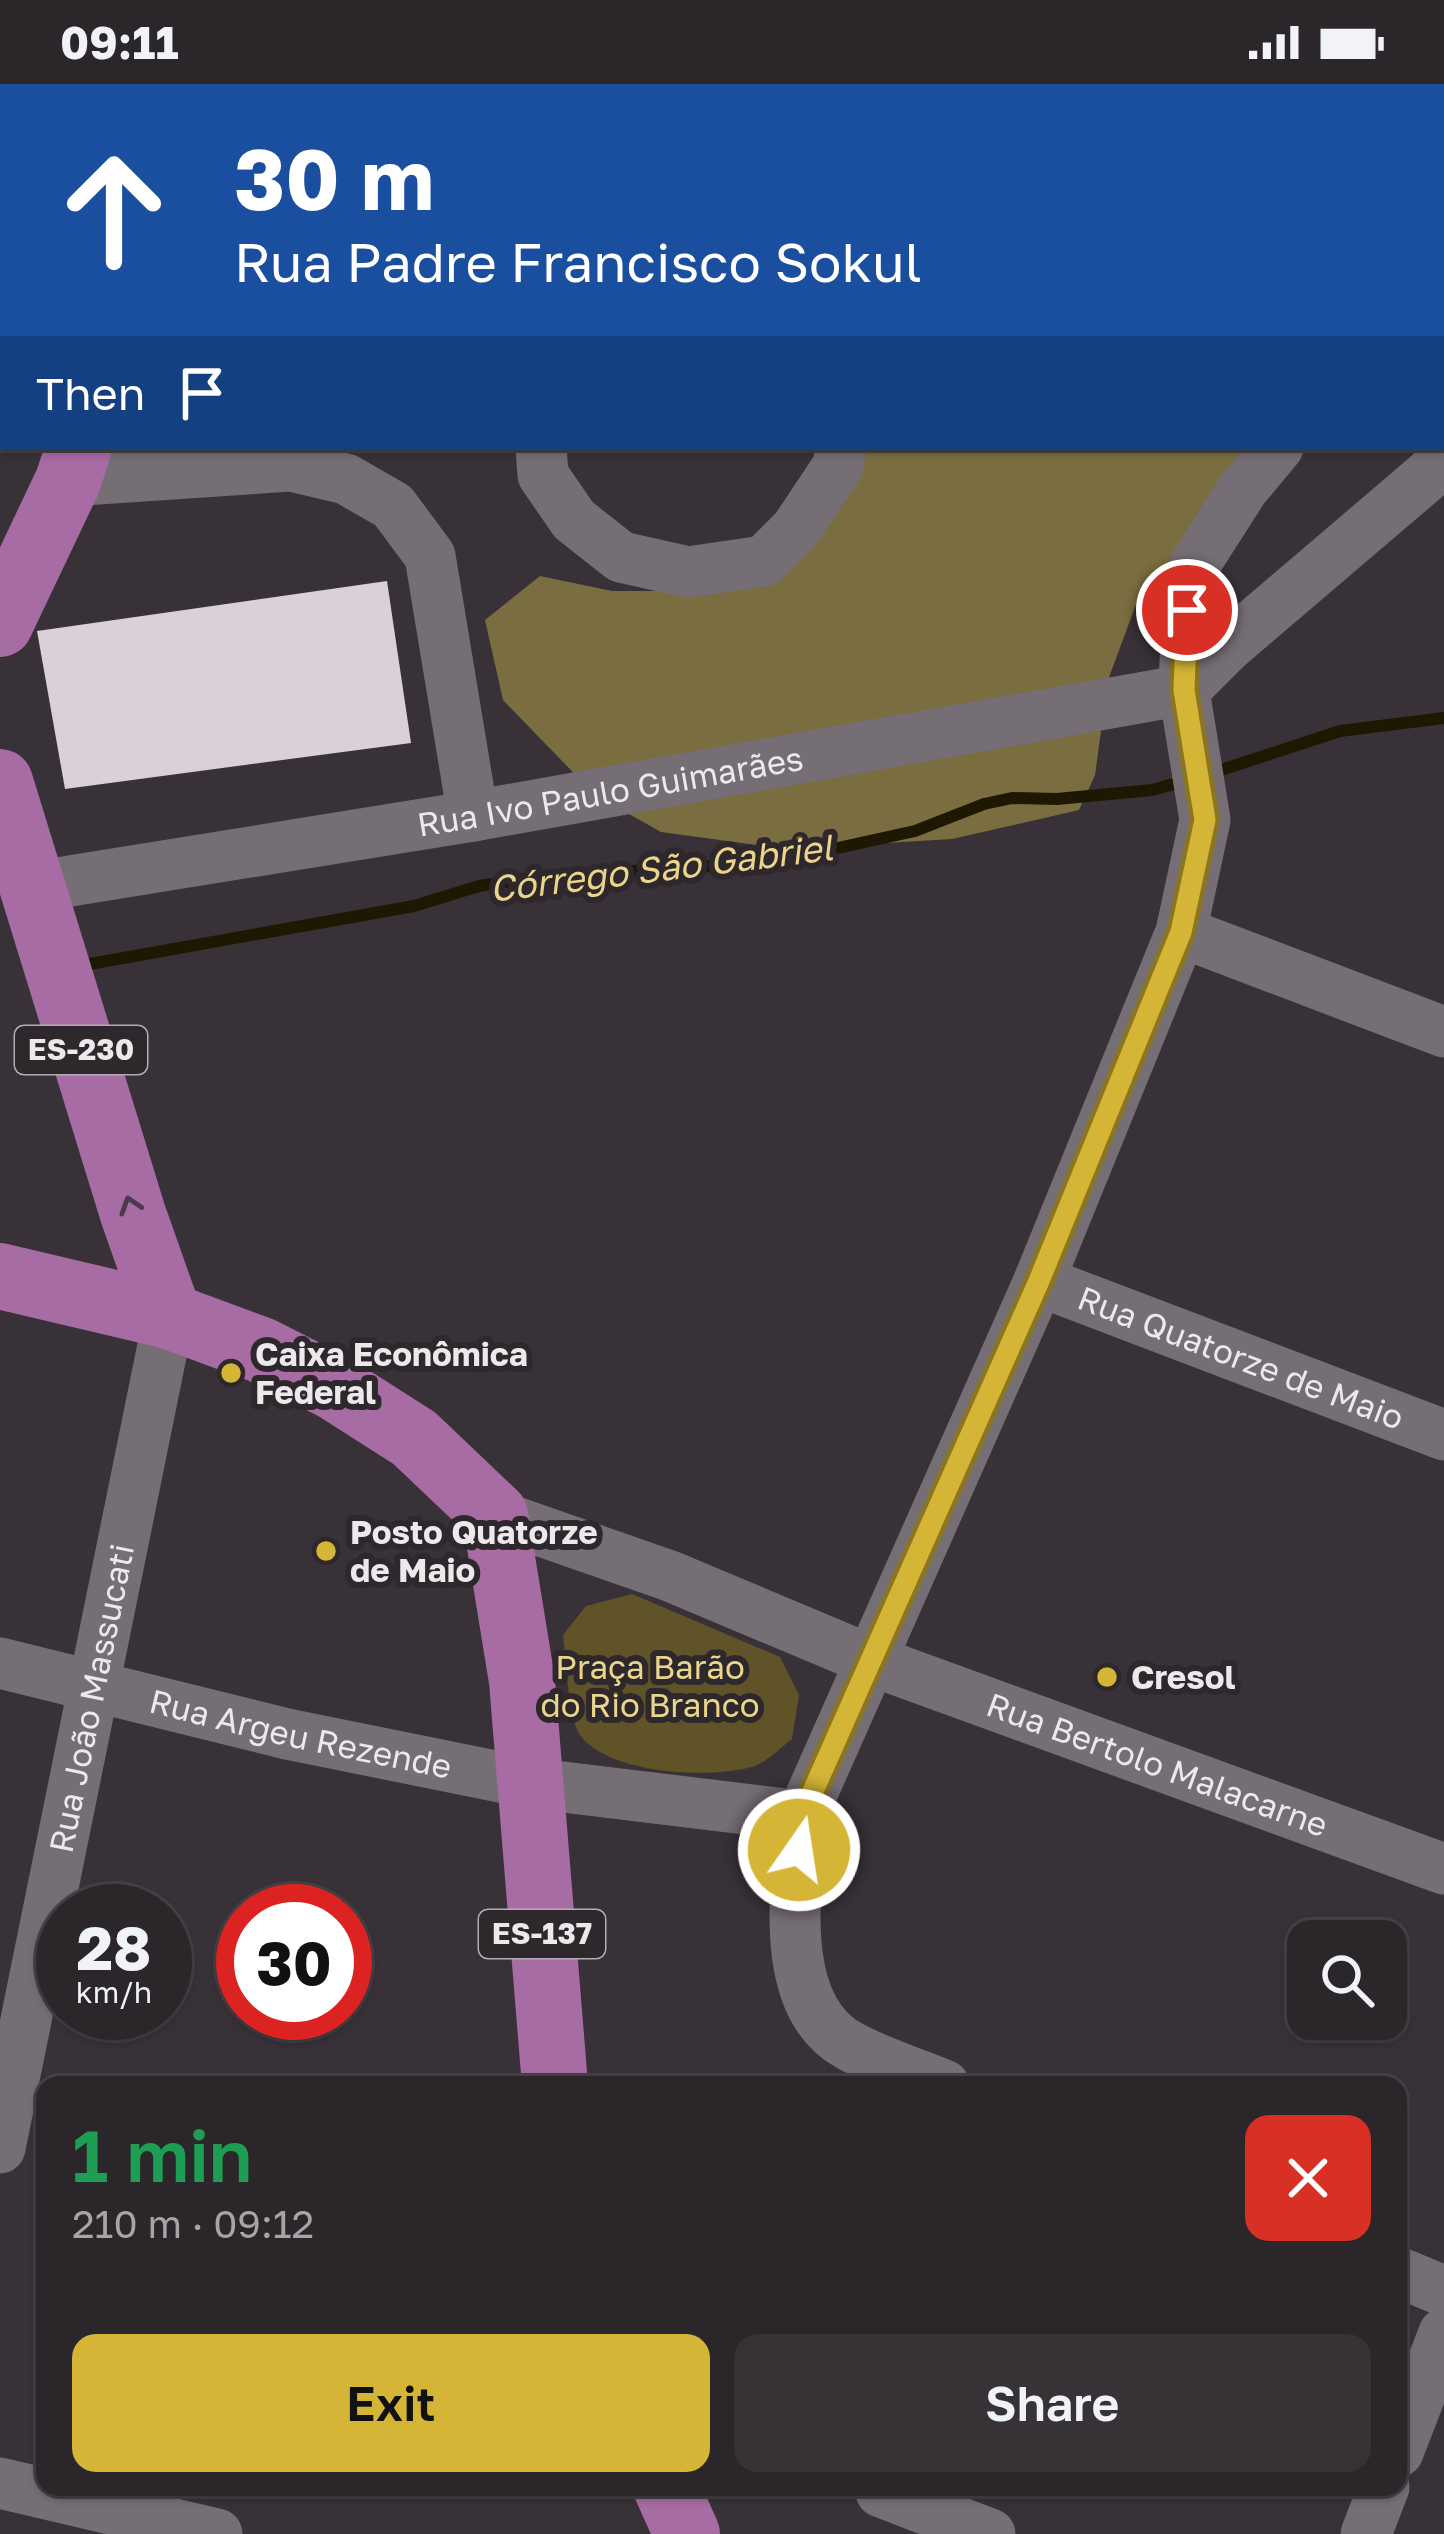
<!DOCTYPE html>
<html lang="en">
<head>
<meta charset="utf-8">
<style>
  body { margin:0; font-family:"Golos Text",sans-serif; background:#363236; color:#f1f3f6; height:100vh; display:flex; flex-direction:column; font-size:45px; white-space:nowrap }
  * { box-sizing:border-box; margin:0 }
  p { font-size:39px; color:#a5a5a8 }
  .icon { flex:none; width:66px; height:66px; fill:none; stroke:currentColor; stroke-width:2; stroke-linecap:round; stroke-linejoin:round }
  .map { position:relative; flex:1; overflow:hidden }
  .panel { position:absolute; left:36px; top:1992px; width:1371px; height:420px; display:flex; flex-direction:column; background:#2a262a; border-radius:24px; box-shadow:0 3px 9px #0004,0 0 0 3px #464347 }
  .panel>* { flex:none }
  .top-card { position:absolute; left:0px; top:0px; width:1446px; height:366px; box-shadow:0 3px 9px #0004,0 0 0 3px #464347; background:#1a4fa0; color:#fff; overflow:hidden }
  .buttons { position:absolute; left:1287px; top:1836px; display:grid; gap:24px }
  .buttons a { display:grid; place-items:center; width:120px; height:120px; border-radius:24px; background:#2a262a; box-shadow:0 3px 9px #0004,0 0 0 3px #464347; font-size:60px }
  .speed { position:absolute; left:36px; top:1800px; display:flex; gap:24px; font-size:60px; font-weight:700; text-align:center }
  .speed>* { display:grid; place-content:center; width:156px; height:156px; border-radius:50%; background:#2a262a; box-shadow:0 3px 9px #0004,0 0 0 3px #464347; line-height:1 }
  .speed small { font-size:30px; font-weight:400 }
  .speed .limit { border:18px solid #d22; background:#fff; color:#111 }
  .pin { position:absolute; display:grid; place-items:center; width:102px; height:102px; color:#fff; margin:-51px; border:6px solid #fff; border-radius:50%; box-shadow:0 3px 12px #0007 }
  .me { position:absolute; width:132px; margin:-66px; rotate:13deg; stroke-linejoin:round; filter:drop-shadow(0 0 9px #0008) }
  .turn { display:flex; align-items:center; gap:42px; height:252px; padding:0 36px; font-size:54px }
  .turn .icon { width:156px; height:156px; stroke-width:2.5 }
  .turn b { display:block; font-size:84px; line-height:102px }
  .then { display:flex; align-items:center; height:114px; padding:0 36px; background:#0003; gap:24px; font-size:45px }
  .round { display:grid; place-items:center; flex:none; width:126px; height:126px; border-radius:24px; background:#363236 }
  .overview { display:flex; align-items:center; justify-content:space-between; height:204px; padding:0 36px }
  h1 { font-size:72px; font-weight:600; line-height:90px; color:#1e9e55 }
  .button { display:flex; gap:24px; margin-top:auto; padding:24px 36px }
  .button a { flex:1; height:138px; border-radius:24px; background:#d5b535; color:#111; font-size:48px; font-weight:600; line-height:138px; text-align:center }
  .button a+a { background:#363236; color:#f1f3f6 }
  .status { display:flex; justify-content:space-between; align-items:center; height:84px; padding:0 60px; background:#2a262a; direction:ltr }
  .status svg { height:33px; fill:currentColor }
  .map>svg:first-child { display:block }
  .green { fill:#5f5327 }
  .forest { fill:#7a6d3f }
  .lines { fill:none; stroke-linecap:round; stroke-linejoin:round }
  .stream { stroke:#1e1802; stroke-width:12 }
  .building { fill:#d9d0d8 }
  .street { stroke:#756e75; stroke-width:51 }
  .primary { stroke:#a66ca3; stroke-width:66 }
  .oneway { stroke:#4c394a }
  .route-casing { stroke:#8a7622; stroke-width:30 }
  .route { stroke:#d5b535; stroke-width:21 }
  .poi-dot { fill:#d5b535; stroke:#2e282d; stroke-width:4.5 }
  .labels { text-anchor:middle; stroke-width:12; stroke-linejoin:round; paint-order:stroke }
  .shield { fill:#2e282d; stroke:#b3aeb3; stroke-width:3 }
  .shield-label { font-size:30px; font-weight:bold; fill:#ece8ec }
  .street-label { font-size:33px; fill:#ece8ec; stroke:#2e282d }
  .poi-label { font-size:33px; font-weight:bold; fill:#ece8ec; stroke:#2e282d; text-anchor:start }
  .park-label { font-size:33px; fill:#ead68b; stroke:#2e282d }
  .water-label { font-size:36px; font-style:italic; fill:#ead58b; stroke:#2e282d }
</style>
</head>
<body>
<div class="status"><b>09:11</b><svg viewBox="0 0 49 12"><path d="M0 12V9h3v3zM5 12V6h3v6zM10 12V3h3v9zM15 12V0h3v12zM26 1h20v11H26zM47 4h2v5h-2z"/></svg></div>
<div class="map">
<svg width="1444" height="2450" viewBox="0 0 1444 2450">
  <rect width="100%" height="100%" fill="#383238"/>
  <path class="green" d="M632,1510L780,1573L799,1611L792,1655C780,1664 768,1677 755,1682C711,1696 608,1690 580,1651C568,1634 566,1574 563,1551L586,1522Z"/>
  <path class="forest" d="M873,363H1261L1135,523L1108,596L1095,691L1079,726L952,755L787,765L661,748L595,711L503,616L485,536L540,492L612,507H688L819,417Z"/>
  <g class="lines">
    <path class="stream" d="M1427,0L1428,3
      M1443,48L1444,51
      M1443,196L1444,181
      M1209,690L1340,647L1444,634
      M84,881L414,822L479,802L537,793L774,778L915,747L984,720L1012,714L1057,715L1152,706L1184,697"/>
  </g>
  <path class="building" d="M387,497L411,659L65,705L37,547Z"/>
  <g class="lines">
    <g class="street">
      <path d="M517,0V3"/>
      <path d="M847,0V3"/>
      <path d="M1163,0V3"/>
      <path d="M1313,0L1316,3"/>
      <path d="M541,363L543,391L574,436L621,473L688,488L764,477L796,445L838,382L841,363"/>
      <path d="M68,397L291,382L346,395L393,422L430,472L473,732"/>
      <path d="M1184,606L1227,563L1432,388L1444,369"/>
      <path id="s1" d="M33,803L473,732L1184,606"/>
      <path d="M1181,848L1444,948"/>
      <path id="s2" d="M1039,1197L1444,1351"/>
      <path id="s3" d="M495,1431L670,1492L870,1576L1444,1785"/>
      <path id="s4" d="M0,1579L287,1650L530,1699L802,1732L1039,1197L1181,848L1205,736L1184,606L1187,526L1195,480L1243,405L1278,363"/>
      <path d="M802,1732C796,1802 776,1922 850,1962C879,1978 913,1988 944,2001"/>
      <path id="s5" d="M0,2064L169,1232"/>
      <path d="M1398,2188L1444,2207"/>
      <path d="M1398,2368L1444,2249"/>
      <path d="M0,2399L217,2450"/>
      <path d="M881,2408L990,2450"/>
      <path d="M1366,2450L1384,2403"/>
    </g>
    <path class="primary" d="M135,0V3
      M0,540L68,397L79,363
      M0,698L133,1130L169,1232
      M0,1192L169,1232L261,1266L334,1303L414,1354L495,1431L522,1597L555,2001
      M666,2403L687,2450"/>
  </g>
  <defs><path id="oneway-chevron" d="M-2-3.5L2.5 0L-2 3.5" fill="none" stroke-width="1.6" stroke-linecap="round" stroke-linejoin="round" transform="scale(3)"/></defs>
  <use class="oneway" href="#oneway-chevron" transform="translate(130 1121) rotate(-108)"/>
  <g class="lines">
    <defs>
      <path id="route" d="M799,1766L802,1732L1039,1197L1181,848L1205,736L1184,606L1187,526"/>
    </defs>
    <use href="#route" class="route-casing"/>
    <use href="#route" class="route"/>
  </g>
  <g class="poi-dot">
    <circle cx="231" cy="1289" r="12"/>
    <circle cx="326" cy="1467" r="12"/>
    <circle cx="1107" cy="1593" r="12"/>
  </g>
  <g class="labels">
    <g class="shield">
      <rect x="15" y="942" width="132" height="48" rx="9"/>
      <rect x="479" y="1826" width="126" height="48" rx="9"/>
    </g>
    <g class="shield-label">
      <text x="81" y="976">ES-230</text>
      <text x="542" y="1860">ES-137</text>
    </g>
    <g class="street-label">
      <text dy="12" stroke="none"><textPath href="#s1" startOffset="585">Rua Ivo Paulo Guimarães</textPath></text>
      <text dy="12" stroke="none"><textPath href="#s2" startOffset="216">Rua Quatorze de Maio</textPath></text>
      <text dy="12" stroke="none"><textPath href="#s5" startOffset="459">Rua João Massucati</textPath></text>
      <text dy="12" stroke="none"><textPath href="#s4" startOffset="309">Rua Argeu Rezende</textPath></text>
      <text dy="12" stroke="none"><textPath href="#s3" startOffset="708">Rua Bertolo Malacarne</textPath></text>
    </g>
    <g class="poi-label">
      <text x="255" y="1282">Caixa Econômica<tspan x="255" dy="38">Federal</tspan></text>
      <text x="350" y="1460">Posto Quatorze<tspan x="350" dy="38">de Maio</tspan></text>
      <text x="1131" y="1605">Cresol</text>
    </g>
    <g class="park-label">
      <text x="650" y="1595">Praça Barão<tspan x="650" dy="38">do Rio Branco</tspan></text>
    </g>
    <g class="water-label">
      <text transform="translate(661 784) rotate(-7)" y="13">Córrego São Gabriel</text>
    </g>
  </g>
</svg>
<div class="buttons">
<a><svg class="icon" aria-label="search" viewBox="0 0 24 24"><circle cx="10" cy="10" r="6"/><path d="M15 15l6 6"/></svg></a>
</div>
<div class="speed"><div>28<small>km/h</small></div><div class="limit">30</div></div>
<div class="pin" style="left:1187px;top:526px;background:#d93025"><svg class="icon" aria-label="arrive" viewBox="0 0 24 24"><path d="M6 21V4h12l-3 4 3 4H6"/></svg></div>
<svg class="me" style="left:799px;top:1766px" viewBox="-20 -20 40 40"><circle r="17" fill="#d5b535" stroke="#fff" stroke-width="3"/><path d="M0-11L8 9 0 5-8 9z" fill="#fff"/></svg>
<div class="top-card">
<div class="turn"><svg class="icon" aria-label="ahead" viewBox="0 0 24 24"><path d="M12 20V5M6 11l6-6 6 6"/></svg><div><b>30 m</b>Rua Padre Francisco Sokul</div></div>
<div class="then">Then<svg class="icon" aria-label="arrive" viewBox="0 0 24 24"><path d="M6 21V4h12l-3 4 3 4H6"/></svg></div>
</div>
<section class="panel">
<div class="overview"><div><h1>1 min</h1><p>210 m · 09:12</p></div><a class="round" style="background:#d93025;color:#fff"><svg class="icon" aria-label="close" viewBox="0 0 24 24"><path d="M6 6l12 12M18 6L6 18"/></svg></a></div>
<div class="button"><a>Exit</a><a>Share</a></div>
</section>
</div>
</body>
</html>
